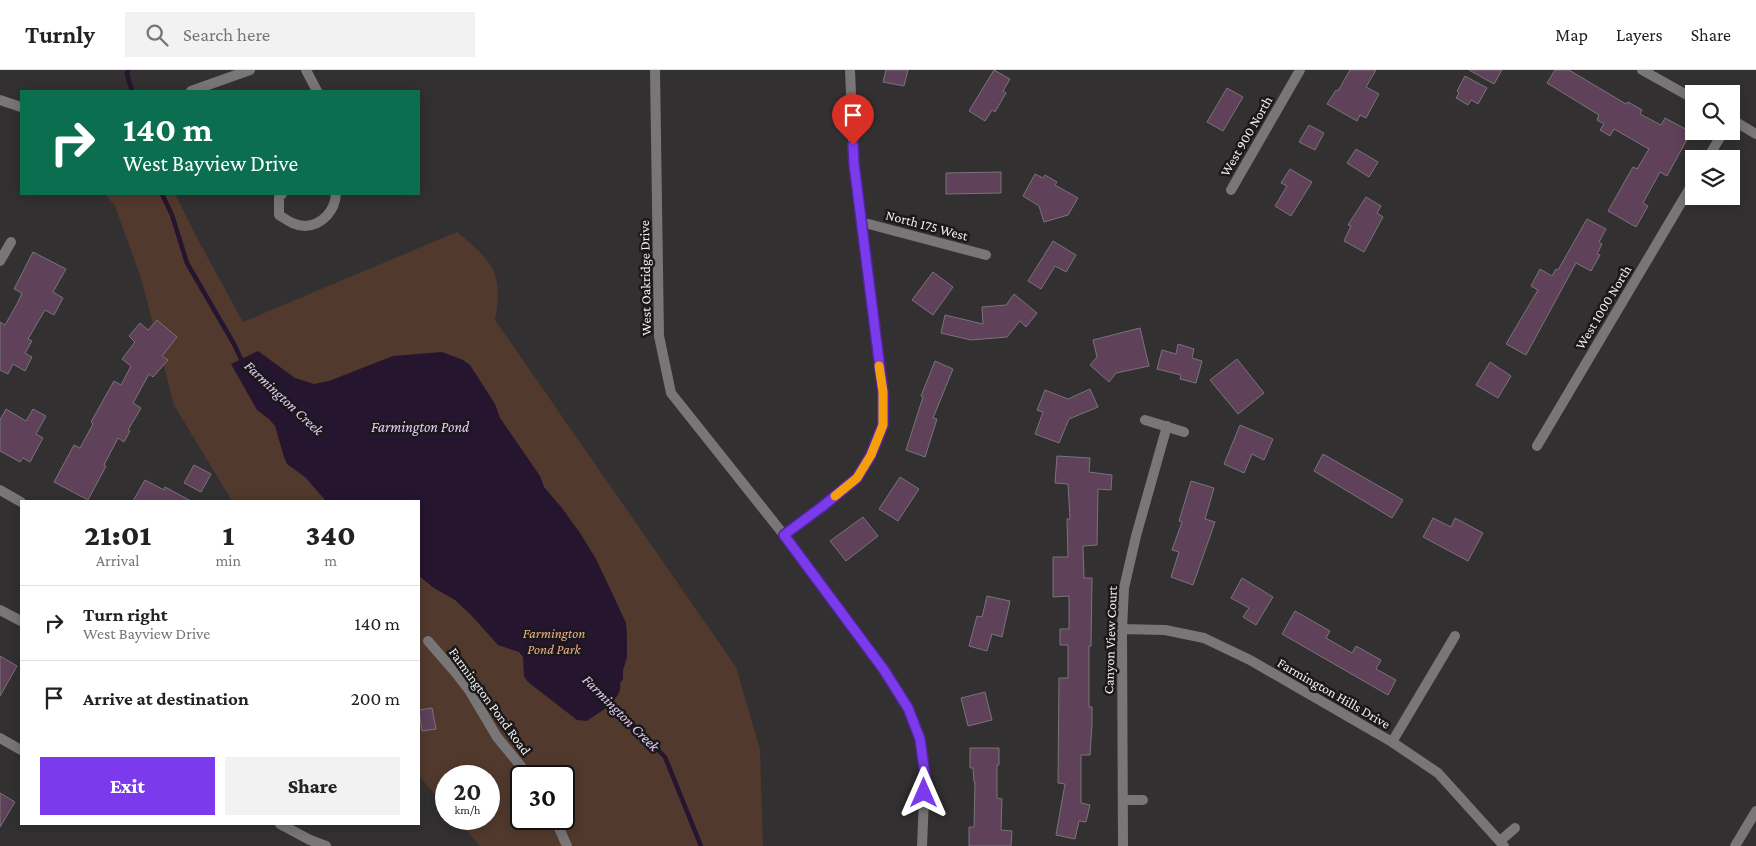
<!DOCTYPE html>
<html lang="en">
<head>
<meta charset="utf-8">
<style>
  body { margin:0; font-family:"Crimson Pro",serif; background:#f2f2f2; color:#222; height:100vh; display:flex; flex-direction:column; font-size:19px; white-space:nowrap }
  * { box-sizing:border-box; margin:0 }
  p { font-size:16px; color:#767676 }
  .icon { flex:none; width:28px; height:28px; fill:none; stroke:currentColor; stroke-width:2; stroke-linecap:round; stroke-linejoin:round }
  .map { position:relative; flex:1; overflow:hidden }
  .panel { position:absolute; left:20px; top:430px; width:400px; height:325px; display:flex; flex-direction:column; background:#fff; border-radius:0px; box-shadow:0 2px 12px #0003 }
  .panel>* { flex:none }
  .top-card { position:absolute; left:20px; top:20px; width:400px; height:105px; border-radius:0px; box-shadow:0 2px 12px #0003; background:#0b6e4f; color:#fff; overflow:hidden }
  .tools { position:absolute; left:1685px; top:15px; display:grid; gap:10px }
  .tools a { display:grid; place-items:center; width:55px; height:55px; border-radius:0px; background:#fff; box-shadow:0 2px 12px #0003; font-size:25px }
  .speed { position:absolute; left:435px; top:695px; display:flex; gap:10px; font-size:25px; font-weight:700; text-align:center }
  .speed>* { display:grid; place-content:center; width:65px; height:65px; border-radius:50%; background:#fff; box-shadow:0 2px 12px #0003; line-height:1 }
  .speed small { font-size:12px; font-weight:400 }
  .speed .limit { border:2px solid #111; border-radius:8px; background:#fff; color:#111 }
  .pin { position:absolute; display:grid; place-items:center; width:42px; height:42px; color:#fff; margin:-51px -21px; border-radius:50% 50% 50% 0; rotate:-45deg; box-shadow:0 0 5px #0007 }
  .pin .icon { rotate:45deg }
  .me { position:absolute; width:55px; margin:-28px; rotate:0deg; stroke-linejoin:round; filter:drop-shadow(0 0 4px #0008) }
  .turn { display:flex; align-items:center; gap:18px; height:105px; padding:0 20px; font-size:22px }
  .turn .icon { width:65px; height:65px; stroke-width:2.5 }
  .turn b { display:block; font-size:35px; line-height:42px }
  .eta { display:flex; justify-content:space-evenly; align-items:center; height:85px; text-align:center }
  .eta b { font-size:30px; font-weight:800; line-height:35px }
  .button { display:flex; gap:10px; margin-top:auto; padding:10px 20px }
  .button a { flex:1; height:58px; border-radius:0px; background:#7c3aed; color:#fff; font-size:20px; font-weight:800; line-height:58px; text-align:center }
  .button a+a { background:#f2f2f2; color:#222 }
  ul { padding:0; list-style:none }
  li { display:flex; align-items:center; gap:15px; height:75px; padding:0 20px; border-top:1px solid #e0e0e0 }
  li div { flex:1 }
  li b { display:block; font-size:19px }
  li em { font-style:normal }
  header { display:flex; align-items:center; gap:30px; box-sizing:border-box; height:70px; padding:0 25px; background:#fff; border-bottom:1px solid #e0e0e0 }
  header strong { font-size:24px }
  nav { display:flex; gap:28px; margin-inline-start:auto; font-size:18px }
  .search { width:350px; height:45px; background:#f2f2f2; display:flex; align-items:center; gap:12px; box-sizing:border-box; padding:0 18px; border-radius:0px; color:#767676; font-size:19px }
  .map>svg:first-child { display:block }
  .green { fill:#52392d; fill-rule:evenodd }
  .water { fill:#25152f }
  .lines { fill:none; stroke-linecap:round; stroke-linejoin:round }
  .stream { stroke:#25152f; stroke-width:4.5 }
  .building { fill:#5f4159; stroke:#787577 }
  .minor { stroke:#787676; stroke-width:10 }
  .tertiary { stroke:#787676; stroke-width:10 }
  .route-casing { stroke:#51269a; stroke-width:12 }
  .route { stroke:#7c3aed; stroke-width:9 }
  .slow { stroke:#f59e0b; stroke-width:9 }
  .labels { text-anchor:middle; stroke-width:5; stroke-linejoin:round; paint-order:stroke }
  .street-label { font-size:14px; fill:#f1eff0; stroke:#1a1819 }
  .park-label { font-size:14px; font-style:italic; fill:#edae92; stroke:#1a1819 }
  .water-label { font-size:15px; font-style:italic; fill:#e6ccf9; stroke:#1a1819 }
</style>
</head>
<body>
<header>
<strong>Turnly</strong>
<div class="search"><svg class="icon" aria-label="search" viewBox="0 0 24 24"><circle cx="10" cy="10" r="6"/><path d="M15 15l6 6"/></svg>Search here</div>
<nav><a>Map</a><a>Layers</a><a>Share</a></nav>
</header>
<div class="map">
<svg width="1756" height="776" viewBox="0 0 1756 776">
  <rect width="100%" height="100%" fill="#333031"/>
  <path class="green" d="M105,124H175L197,168L243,252L457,162C492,191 504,202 495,250L736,597L760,680L763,776H480L456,749H489V706H446V737L419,706V431H232L174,335L141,208L115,136ZM521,706H564V749H521Z"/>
  <path class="water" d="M258,281L295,308L314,314L329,311L393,286L442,282L463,290L470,295L495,334L500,348L540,406L544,417L562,438L580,463L596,489L613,525L626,553L627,566V587L623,600V609L620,613C623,631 599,642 587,651L577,650L528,612L524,606L523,587L519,582L498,575L471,545L455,530L434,518L419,506V431H326L305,407L287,394L284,387L275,356L269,349L257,340L231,294Z"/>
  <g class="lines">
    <path class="stream" d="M128,0L127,4L132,21
      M162,124L172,145L187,193L234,274L241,289L244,292
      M607,629L665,687L701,776"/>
  </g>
  <path class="building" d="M886,0H908L904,16L883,12Z
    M994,0L1010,9L1003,21L1006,23L995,42L992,40L985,51L969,41Z
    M1350,0H1376L1366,17L1379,24L1366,48L1360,45L1357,51L1327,34L1336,20L1338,21Z
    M1469,0H1502L1494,14Z
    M1555,0H1569L1626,34L1628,32L1642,40L1640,44L1661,55L1665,48L1691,62L1667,106L1660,102L1643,133L1648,136L1636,157L1608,141L1633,97L1637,99L1649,79L1614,59L1610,66L1600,60L1604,54L1597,50L1599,45L1547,13Z
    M1465,6L1487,18L1478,34L1471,30L1468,35L1456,28L1459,23L1457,21Z
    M1227,18L1243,27L1223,61L1207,52Z
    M1309,55L1324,63L1315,80L1299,72Z
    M1356,79L1378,92L1369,107L1347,93Z
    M1290,99L1312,112L1291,146L1275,136L1287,116L1281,113Z
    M1001,102V123L946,124V103Z
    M1035,104L1043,108L1045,105L1057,112L1055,115L1078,128L1068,145L1044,152L1039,136L1023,126Z
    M1366,127L1381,136L1377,143L1383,147L1364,182L1344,171L1351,156L1348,155Z
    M1587,149L1606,159L1599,172L1602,174L1597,184L1600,185L1591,201L1576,193L1526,285L1506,274L1538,220L1531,216L1540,199L1552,206L1556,199L1558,200Z
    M1053,171L1076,185L1066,202L1055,196L1041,219L1028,211Z
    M33,182L66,199L53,222L63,228L54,245L45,240L28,269L32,271L25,283L32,287L25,301L13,294L8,304L0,300V252L5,255L18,232L22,223L14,219Z
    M933,202L953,217L933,245L912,230Z
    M1014,224L1037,243L1026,257L1020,251L1007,267L971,270L941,263L945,245L983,254L982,237L1006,235Z
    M157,250L177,267L162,286L168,290L153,307L149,304L133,333L141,338L128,360L130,361L124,372L118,368L104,395L106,396L88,430L54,412L74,375L80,378L93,354L91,352L114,311L121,315L131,296L122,289L135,272L129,266L140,253L148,260Z
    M1140,258L1149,296L1116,303L1109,312L1090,295L1097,287L1093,270Z
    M1178,274L1194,279L1192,288L1202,291L1196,313L1180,309L1181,305L1157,299L1162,280L1176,284Z
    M1237,289L1264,323L1238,344L1210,310Z
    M935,291L953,299L933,348L937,349L925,387L906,380L923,327L921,326Z
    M1490,292L1511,306L1498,328L1476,315Z
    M1090,319L1098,337L1069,349L1059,373L1035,364L1043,342L1037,340L1045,320L1068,329Z
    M6,339L26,351L33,339L46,346L36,364L43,368L30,392L23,388L20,392L0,381V350Z
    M1240,355L1273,369L1264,390L1252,384L1244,403L1224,394Z
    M1323,384L1403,430L1392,448L1314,401Z
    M1057,386L1090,388L1089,402L1112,405L1111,420L1098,419L1097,475L1083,476L1084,508H1092L1091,576H1089V637H1092V654L1090,685H1081V733L1090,735L1086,752L1079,751L1075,769L1056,765L1065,714L1058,713L1059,608H1068V575H1060V559H1069V526L1053,527V487H1068L1067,449H1070L1068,414L1055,413Z
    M194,395L211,404L201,422L184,413Z
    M900,407L919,419L898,451L879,439Z
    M145,410L164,420L165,417L191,431H133Z
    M1191,411L1214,418L1205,449L1215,452L1193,515L1171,507L1179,482L1172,480L1182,452L1179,451Z
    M863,447L878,466L846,491L830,471Z
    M1433,448L1451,457L1455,448L1483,463L1468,491L1423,467Z
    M1242,508L1273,527L1256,555L1243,547L1249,538L1231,528Z
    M987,526L1010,531L1002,567L992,564L987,581L969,576L977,546L982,547Z
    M1295,541L1330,561L1326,568L1352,583L1356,576L1381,590L1376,599L1396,610L1388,625L1282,564Z
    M0,586L17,596L0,626Z
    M985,622L992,650L968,656L961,628Z
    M432,638L436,659L422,661L419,640Z
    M970,678H999V695H997V728L1002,729L1001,760L1012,761L1011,776H969V757H974L975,712H974L973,698H970Z
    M0,723L15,732L0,757Z"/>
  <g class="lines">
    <path class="minor" d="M306,0L317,21
      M655,0L659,266L671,323L784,465L884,600L908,638L920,669L925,705L922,776
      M191,21L250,0
      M0,30L21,37
      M1707,89L1724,61
      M1231,120L1300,0
      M282,124L279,127V145C287,150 295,156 305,156C323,155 335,140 336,124
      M861,152L986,185
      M0,191L11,172
      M1145,350L1184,362
      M1537,376L1694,111
      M0,420L21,432
      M784,465L823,436L857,408L871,385L883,355V322L854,94L850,0
      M0,540L21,551
      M1122,559L1165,560L1204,568L1250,590L1392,672L1438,703L1504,776
      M428,571L455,602L469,620L497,667L529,706
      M0,668L21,680
      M1392,672L1455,566
      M1123,730H1143
      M555,749L567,776
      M280,754L310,770L326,776
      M1500,771L1515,758
      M1123,776L1122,559L1124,518L1136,466L1167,356"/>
    <path class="tertiary" d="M1642,0L1694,29
      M1731,49L1756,64
      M1735,776L1756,741"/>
  </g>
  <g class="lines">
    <defs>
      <path id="route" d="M853,75L854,94L883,322V355L871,385L857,408L823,436L784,465L884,600L908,638L920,669L925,705L924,723"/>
    </defs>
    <use href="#route" class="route-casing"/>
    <use href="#route" class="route"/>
    <path class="slow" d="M835,426L857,408L871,385L883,355V322L879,296"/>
  </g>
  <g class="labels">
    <g class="street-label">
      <text transform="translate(1246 66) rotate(-60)" y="5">West 900 North</text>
      <text transform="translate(927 155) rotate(15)" y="5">North 175 West</text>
      <text transform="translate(645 208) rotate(-91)" y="5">West Oakridge Drive</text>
      <text transform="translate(1603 237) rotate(-59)" y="5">West 1000 North</text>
      <text transform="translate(1110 570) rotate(-88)" y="5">Canyon View Court</text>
      <text transform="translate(1334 623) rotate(30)" y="5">Farmington Hills Drive</text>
      <text transform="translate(490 631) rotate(54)" y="5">Farmington Pond Road</text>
    </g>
    <g class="park-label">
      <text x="554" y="568">Farmington<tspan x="554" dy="16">Pond Park</tspan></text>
    </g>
    <g class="water-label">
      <text transform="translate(284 328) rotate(43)" y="5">Farmington Creek</text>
      <text x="420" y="362">Farmington Pond</text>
      <text transform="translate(621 643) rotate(45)" y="5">Farmington Creek</text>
    </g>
  </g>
</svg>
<div class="tools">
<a><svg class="icon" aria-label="search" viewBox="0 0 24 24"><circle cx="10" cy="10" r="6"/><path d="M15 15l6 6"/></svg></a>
<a><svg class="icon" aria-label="layers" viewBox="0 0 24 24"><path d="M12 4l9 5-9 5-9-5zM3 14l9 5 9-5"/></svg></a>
</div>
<div class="speed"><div>20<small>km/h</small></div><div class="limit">30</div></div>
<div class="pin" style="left:853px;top:75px;background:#d93025"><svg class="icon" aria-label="arrive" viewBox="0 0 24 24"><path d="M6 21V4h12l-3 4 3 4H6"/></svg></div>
<svg class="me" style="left:924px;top:723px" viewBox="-20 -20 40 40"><path d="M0-17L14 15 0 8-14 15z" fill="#7c3aed" stroke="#fff" stroke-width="4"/></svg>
<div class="top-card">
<div class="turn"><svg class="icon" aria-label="right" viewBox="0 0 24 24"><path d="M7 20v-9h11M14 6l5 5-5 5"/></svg><div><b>140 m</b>West Bayview Drive</div></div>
</div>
<section class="panel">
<div class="eta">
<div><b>21:01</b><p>Arrival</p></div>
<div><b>1</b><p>min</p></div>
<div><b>340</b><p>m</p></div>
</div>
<ul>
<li><svg class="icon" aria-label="right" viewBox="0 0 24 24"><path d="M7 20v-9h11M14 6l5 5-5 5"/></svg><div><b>Turn right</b><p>West Bayview Drive</p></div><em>140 m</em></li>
<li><svg class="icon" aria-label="arrive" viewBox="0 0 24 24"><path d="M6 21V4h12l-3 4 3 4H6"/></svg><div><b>Arrive at destination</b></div><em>200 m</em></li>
</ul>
<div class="button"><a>Exit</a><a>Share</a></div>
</section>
</div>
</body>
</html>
